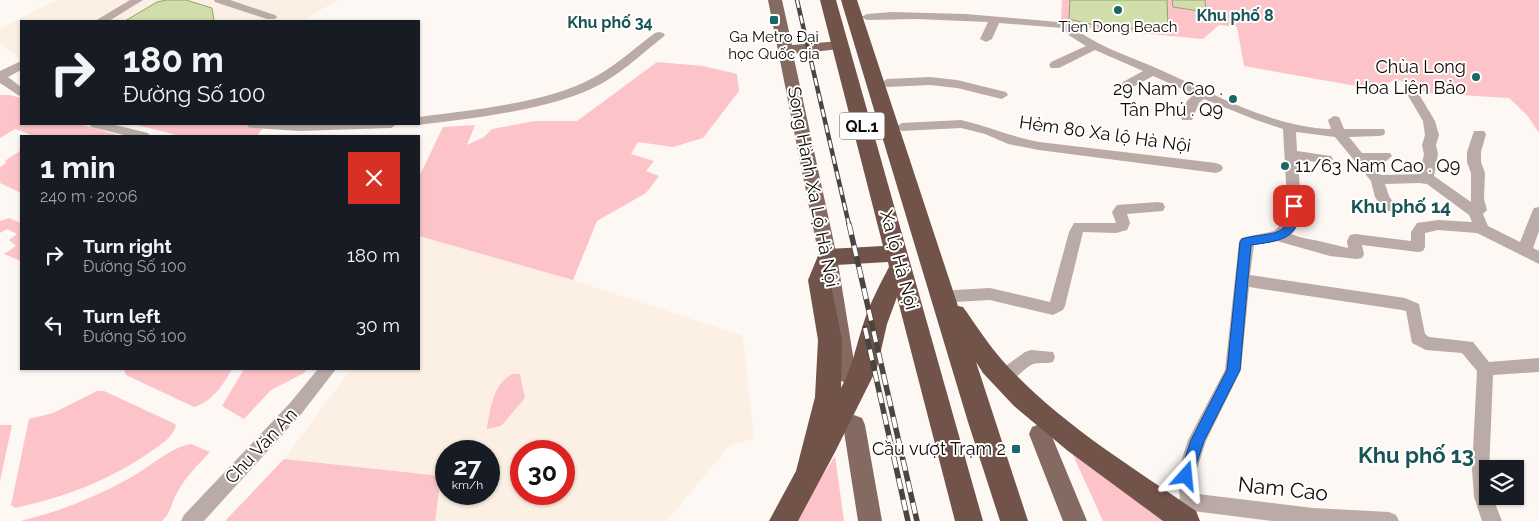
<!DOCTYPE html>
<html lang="en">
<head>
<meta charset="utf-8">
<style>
  body { margin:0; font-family:Raleway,sans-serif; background:#242831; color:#f1f3f6; height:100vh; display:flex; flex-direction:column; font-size:19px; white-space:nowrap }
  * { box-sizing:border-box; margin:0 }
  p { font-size:16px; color:#9ea1a6 }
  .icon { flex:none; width:28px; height:28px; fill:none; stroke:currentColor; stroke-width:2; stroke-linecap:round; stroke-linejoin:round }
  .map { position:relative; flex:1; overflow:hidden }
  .details { position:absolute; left:20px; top:135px; width:400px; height:235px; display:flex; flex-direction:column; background:#171b24; border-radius:0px; box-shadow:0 1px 4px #0004 }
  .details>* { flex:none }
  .guide { position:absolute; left:20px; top:20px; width:400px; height:105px; border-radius:0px; box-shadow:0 1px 4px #0004; background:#171b24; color:#f1f3f6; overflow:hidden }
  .fabs { position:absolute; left:1479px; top:460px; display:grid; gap:10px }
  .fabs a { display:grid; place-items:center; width:45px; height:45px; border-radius:0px; background:#171b24; box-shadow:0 1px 4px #0004; font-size:25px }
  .speed { position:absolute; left:435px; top:440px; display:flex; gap:10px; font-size:25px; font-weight:700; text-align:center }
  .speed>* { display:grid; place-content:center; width:65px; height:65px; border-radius:50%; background:#171b24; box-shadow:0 1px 4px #0004; line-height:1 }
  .speed small { font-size:12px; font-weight:400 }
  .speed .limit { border:8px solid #d22; background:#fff; color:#111 }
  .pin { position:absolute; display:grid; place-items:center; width:42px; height:42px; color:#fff; margin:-21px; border-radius:10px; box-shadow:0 2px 8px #0006 }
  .me { position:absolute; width:55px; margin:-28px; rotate:18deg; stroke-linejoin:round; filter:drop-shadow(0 0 4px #0008) }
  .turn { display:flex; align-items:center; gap:18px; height:105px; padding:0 20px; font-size:22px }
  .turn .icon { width:65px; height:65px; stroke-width:2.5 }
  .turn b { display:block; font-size:35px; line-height:42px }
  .round { display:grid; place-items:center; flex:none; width:52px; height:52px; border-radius:0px; background:#242831 }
  .headline { display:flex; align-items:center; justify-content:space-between; height:85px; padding:0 20px }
  h1 { font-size:30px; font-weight:700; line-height:38px }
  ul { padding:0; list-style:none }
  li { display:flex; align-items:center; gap:15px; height:70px; padding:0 20px }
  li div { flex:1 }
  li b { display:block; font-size:19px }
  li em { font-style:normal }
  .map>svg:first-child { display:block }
  .built { fill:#fcf0e4; fill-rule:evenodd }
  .green { fill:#fcc4c8 }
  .water { fill:#d1dea9; stroke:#979e77 }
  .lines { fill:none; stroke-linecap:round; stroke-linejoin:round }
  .minor { fill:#baaba6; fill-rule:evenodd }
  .major { fill:#846a61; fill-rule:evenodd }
  .highway { fill:#715349; fill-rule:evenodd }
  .rail-far1-casing { stroke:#4c453f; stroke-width:4.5 }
  .rail-casing { stroke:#4c453f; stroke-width:5.5 }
  .rail-far1 { stroke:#fff; stroke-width:2.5; stroke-dasharray:8; stroke-linecap:butt }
  .rail { stroke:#fff; stroke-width:4; stroke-dasharray:11; stroke-linecap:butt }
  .route { fill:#1a73e8; stroke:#114b97 }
  .poi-dot { fill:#196769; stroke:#fff; stroke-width:2 }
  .labels { text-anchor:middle; stroke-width:4; stroke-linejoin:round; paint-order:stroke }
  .far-poi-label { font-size:15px; fill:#110a03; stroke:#fff }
  .far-neighbourhood-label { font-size:16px; font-weight:bold; fill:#195557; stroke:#fff }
  .shield { fill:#fff; stroke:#58544f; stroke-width:1 }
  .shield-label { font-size:16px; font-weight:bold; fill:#110a03 }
  .poi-label { font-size:18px; fill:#110a03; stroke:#fff; text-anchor:end }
  .street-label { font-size:18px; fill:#110a03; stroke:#fff }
  .neighbourhood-label { font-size:19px; font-weight:bold; fill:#195557; stroke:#fff }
  .near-street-label { font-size:21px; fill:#110a03; stroke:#fff }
  .near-neighbourhood-label { font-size:22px; font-weight:bold; fill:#195557; stroke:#fff }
</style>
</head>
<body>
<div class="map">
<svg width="1539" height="521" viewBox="0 0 1539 521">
  <rect width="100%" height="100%" fill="#fdf8f3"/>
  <path class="built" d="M58,0H337L303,21H21V64L16,56L0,44V29L37,9Z
    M419,236L573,280L743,336L754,439L730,445L667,521H435L441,476L284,459L351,369H419ZM446,451H489V494H446ZM521,451H564V494H521Z"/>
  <path class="green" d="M1062,0H1539V133L1527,115L1509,98L1428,93L1397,79L1373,89L1244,66L1237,27L1219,25L1203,39L1076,27L1061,19Z
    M657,62L703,66L737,74L739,91L703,138L673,147L638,142L631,154L654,161L646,171L659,176L646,193L597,221L573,280L419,236V177L443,127L475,125L467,145L484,137L492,129L535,121H577Z
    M0,95H10L21,98V124H80L121,136H34L15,129L0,138Z
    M133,124H253L264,126L257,136H180Z
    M21,150V193L0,183V167L6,163L5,161Z
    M9,218L21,223V261L4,254L16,246L9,240L17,234L7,229L0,233V221Z
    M124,369H232C223,385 213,401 194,407L126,375Z
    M244,369H307L304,373L271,390L244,419L222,406Z
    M513,374H520L525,398L501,426L487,429C490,410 493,383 513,374Z
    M97,391H104L171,422L176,425C173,437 163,443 153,450C111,480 65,497 15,508L11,505L29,419L53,413Z
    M0,425H12L0,481Z
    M191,444L210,452C198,465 185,477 177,493C171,503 171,513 162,521H20C58,512 94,498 128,479C148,469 170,447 191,444Z
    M1073,455L1169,521H1103Z
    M835,456L844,521H794Z
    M284,459L441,476L435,521H225Z"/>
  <path class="water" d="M166,0H186L212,8L214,21H125L157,2Z
    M1070,0H1167L1168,28L1111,29L1069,19Z
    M1172,0H1205L1206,12L1173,7Z"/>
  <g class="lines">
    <path class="minor" d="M130,0H143L109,21H95Z
      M214,0H230L275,15L277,17L275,19H267L215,2Z
      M892,12L966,14L1069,23C1092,45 1127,55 1156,68C1211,92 1270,127 1331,129L1328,120L1334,116L1339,117L1344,129H1384L1385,132L1384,135L1379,136L1349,137L1362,153H1390L1392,156L1385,162H1369L1378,174L1383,175L1420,174L1424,154L1422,145L1425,135L1423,121L1407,94L1413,90L1417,91L1435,121L1439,135L1436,145L1438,154L1434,176L1471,202V173L1467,162V152L1474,131H1484L1486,134L1481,152V162L1485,173L1484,199L1487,210L1483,214L1488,226L1520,242L1532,212L1534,208L1539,207V231L1533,248L1539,251V264L1477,233L1438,230L1425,233V247L1423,251L1418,252L1362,245L1364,254L1362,258L1357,259L1330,256L1277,241L1254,245L1250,275L1405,298L1419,304L1425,334L1429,337L1473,342L1489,362L1539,358V372L1493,375L1488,496H1492L1502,521H1482L1474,497L1472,470L1477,371L1462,353L1426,350L1412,343L1406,311L1402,310L1249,287L1241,370L1206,441L1195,475L1198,494L1313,508L1389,512L1396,515L1399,521H1273L1193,511L1183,516L1176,513L1174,507L1180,498L1177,475L1188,440L1225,370L1239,242L1241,238L1274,231L1288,219L1283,129L1256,120L1204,99L1199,103L1192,120H1182L1181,117L1187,101L1194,94L1153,76L1131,88H1123L1121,85L1123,82L1143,71L1095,50L1059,68H1051L1049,65L1051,62L1086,46L1070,36L1062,28L999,23L992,39L986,42L980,39L988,22L916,19L867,20L861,17L867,14ZM1296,132L1335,137L1371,181L1375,197L1384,211H1394L1396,207L1389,196L1385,184L1419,183L1427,184L1469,215L1472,222L1438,220L1417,223L1411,232V241L1355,234L1350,235L1347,241L1348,248C1338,246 1329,243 1319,241C1310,239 1300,238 1291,234L1302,220L1298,160L1326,163L1331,162L1333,159L1331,156L1297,151Z
      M659,32L663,33L665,35L663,37C640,55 618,77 591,89C542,111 473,118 419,125L414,124H419V117C470,110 537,104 583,83C610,71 632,50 655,33Z
      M21,61V70L8,77L21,87V97L0,83V71Z
      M930,77L957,80L1006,92L1008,95L1002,99L957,88L930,85L887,87L881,83L887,79Z
      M961,120C987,126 1012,137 1039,142L1216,163L1221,165L1223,168L1221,171L1216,173L1039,150L1008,144L985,134L961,128L902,131L896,127L902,123Z
      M90,124H111L148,133L150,136H128L91,127Z
      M247,124H397L391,128L299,131L253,128L248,127Z
      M1158,202L1163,203L1165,207L1163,211L1127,214L1130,223L1127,230L1116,233L1083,232L1065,306L1063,310L1053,315L990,300L955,302L949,300L947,296L949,292L955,290L990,288L1050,302L1069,232L1074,223H1116L1112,212L1117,205Z
      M1031,350L1053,352L1055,357L1053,362C1047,364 1039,362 1033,364C1020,370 1011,388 996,383L994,378L996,373L1025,352Z
      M318,369H336L302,413L204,521H181L184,515L290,403Z"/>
    <path class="major" d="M768,0H782L792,45L840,41L845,42L847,45L845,48L840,49L793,54L837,257L856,374L853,380L846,383L839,380L836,374L819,257Z
      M854,415L862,418L865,425L882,521H858L843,425L846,418Z
      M1040,424L1048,427L1087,521H1063L1029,434L1032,427Z"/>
    <path class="highway" d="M820,0H836L983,521H955L897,297L887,324L877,368L835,452L798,521H769L796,471L815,397L818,340L808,280L820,251L828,249L883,246ZM888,262L889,267C879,286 869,305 863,325C855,349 853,365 841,388L842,340L830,280L836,265Z
      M841,0H857L958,306L963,307C976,325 988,344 1002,360C1056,421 1129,465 1196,511L1200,521H1163L1068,451L1014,406L983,373L976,362L1028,521H1000L968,422Z"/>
    <defs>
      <path id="rail-far1" d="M797,0L849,225"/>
      <path id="rail" d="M849,224L917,521
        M865,328L908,521"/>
    </defs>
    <use href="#rail-far1" class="rail-far1-casing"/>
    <use href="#rail" class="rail-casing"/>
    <use href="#rail-far1" class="rail-far1"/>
    <use href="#rail" class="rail"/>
  </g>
  <path class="route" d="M1294,202L1299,206C1302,240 1278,241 1251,245L1240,370L1204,441L1191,480L1186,482L1181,480L1179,476L1191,440L1227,370L1240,242L1242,239C1266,231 1291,241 1289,206Z"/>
  <g class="poi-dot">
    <circle cx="1118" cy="10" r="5"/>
    <rect x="769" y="15" width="10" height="10" rx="2.5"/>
    <circle cx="1476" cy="77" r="5"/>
    <circle cx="1233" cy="99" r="5"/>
    <circle cx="1285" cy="166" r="5"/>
    <rect x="1011" y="444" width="10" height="10" rx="2.5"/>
  </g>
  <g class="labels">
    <g class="far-poi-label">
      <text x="1118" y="32">Tien Dong Beach</text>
      <text x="774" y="42">Ga Metro Đại<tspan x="774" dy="17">học Quốc gia</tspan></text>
    </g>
    <g class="far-neighbourhood-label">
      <text x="1235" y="21">Khu phố 8</text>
      <text x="610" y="28">Khu phố 34</text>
    </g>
    <rect class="shield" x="839.5" y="112.5" width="45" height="27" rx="4"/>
    <g class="shield-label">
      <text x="862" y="132">QL.1</text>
    </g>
    <g class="poi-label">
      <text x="1466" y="73">Chùa Long<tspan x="1466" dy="21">Hoa Liên Bảo</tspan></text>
      <text x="1223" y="95">29 Nam Cao .<tspan x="1223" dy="21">Tân Phú . Q9</tspan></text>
      <text x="1295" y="172" text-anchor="start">11/63 Nam Cao . Q9</text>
      <text x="1006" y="455">Cầu vượt Trạm 2</text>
    </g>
    <g class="street-label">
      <text transform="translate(1105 134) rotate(8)" y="6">Hẻm 80 Xa lộ Hà Nội</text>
      <text transform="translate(813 187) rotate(79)" y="6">Song Hành Xa Lộ Hà Nội</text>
      <text transform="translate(899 260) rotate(75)" y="6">Xa lộ Hà Nội</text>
      <text transform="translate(261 446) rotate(-47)" y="6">Chu Văn An</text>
    </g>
    <g class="neighbourhood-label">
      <text x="1401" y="213">Khu phố 14</text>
    </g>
    <g class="near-street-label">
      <text transform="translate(1283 489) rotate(6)" y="7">Nam Cao</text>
    </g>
    <g class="near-neighbourhood-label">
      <text x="1416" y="463">Khu phố 13</text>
    </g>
  </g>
</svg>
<div class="fabs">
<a><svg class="icon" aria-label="layers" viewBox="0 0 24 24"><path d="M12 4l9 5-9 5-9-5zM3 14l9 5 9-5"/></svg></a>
</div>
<div class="speed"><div>27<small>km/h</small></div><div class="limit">30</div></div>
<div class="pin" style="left:1294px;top:206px;background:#d93025"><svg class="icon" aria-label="arrive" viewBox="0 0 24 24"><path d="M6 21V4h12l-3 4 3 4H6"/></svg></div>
<svg class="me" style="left:1186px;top:476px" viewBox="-20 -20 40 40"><path d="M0-17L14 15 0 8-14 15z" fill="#1a73e8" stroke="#fff" stroke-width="4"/></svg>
<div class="guide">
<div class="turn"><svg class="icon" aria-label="right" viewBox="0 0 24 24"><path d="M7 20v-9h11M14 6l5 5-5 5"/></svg><div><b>180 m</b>Đường Số 100</div></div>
</div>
<section class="details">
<div class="headline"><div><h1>1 min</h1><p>240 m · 20:06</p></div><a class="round" style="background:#d93025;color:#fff"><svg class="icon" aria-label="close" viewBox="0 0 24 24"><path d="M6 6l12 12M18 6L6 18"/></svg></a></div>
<ul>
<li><svg class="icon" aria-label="right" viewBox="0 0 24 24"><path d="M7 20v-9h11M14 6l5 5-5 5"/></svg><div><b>Turn right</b><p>Đường Số 100</p></div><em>180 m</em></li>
<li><svg class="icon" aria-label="left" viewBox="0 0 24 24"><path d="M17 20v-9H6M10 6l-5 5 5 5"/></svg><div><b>Turn left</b><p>Đường Số 100</p></div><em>30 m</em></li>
</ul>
</section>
</div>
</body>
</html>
